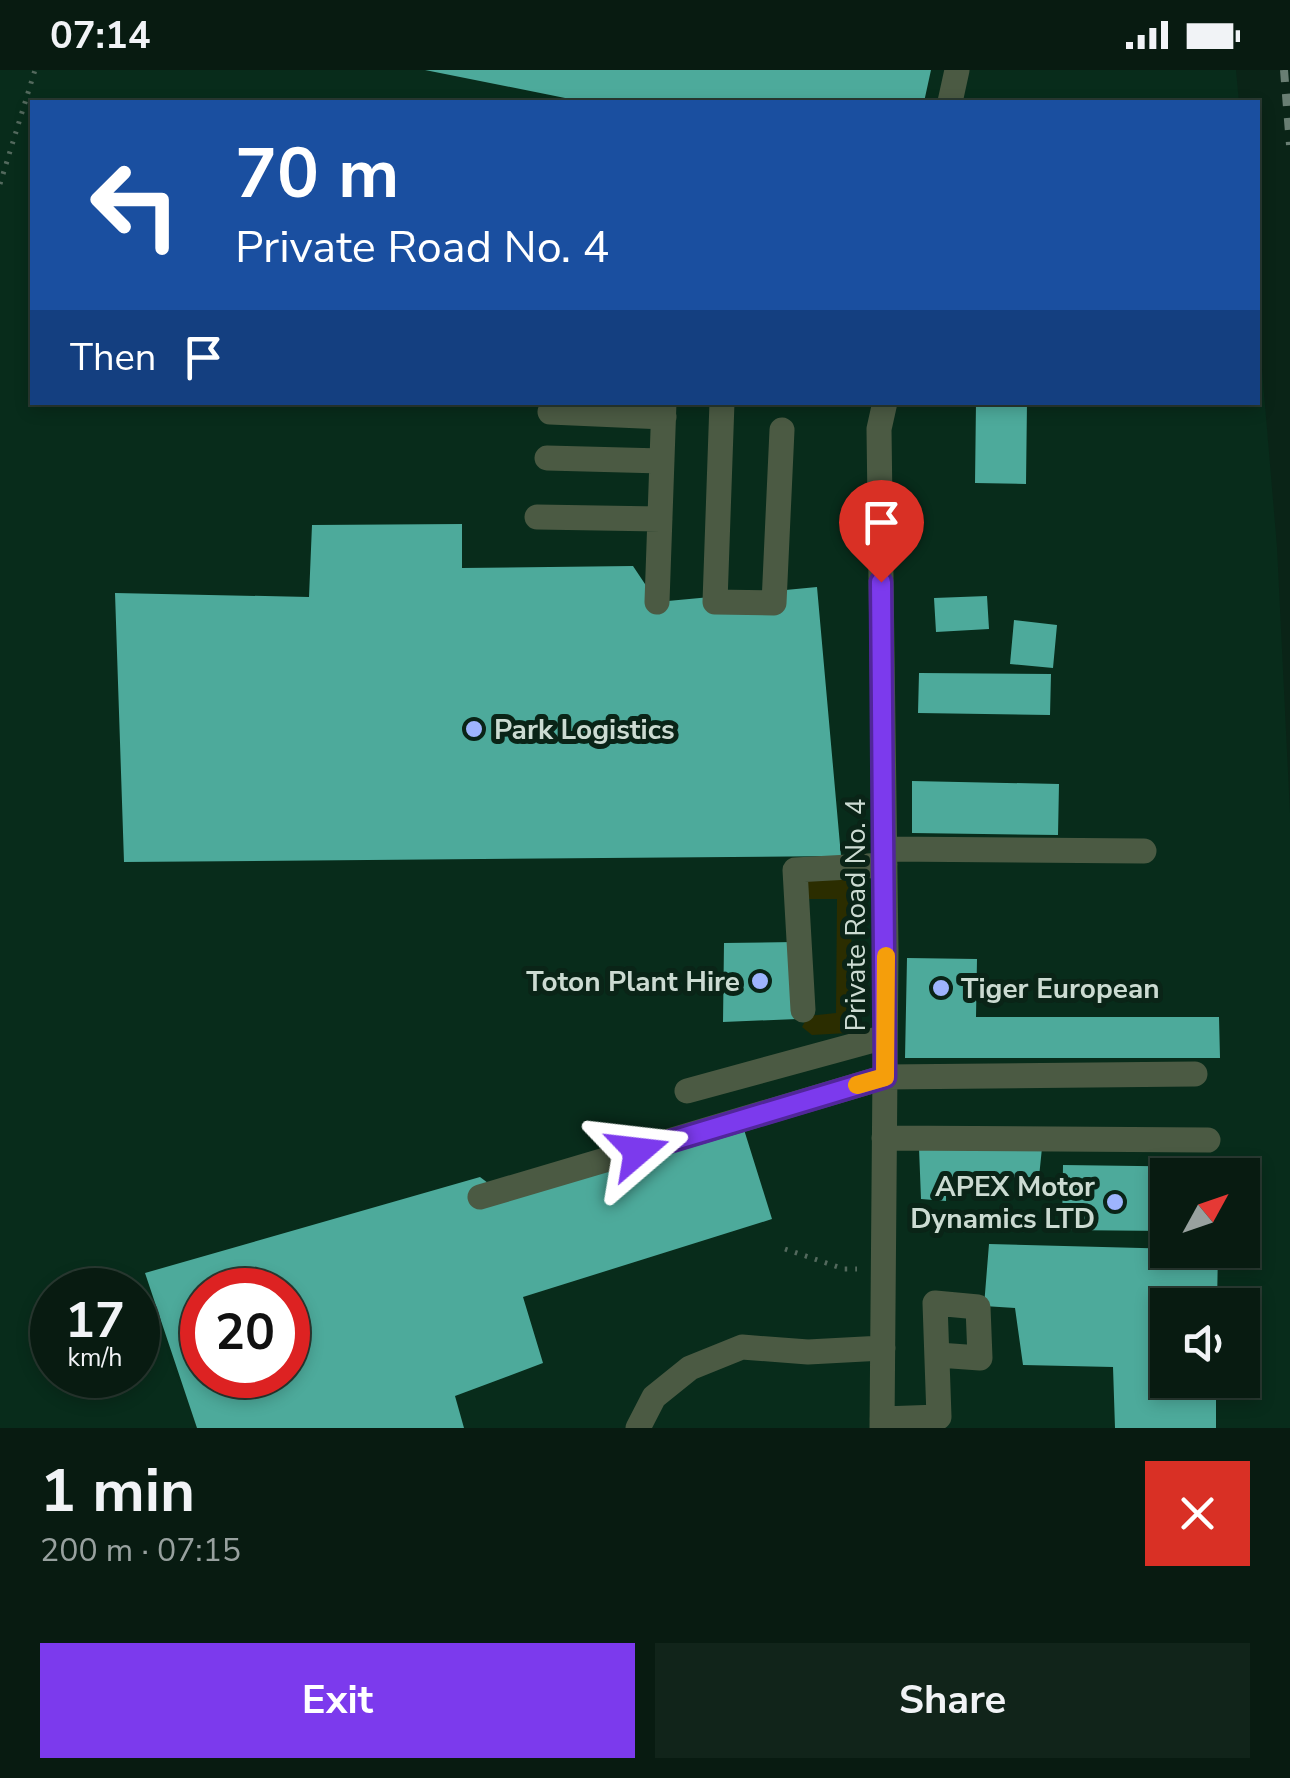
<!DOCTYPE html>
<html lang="en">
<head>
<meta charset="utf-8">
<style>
  body { margin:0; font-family:"Nunito Sans",sans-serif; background:#11241a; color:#f1f3f6; height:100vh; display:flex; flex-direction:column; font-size:38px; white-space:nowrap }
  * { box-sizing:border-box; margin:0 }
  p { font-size:32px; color:#98a19f }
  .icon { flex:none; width:55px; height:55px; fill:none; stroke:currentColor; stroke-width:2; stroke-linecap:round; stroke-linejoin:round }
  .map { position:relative; height:1358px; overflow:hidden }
  .sheet { display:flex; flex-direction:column; background:#081b11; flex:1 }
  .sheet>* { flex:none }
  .guide { position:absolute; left:30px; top:30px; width:1230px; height:305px; border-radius:0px; box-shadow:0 5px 15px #0003,0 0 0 2px #293931; background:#1a4fa0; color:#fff; overflow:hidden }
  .needle { width:65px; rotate:50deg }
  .buttons { position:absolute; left:1150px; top:1088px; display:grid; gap:20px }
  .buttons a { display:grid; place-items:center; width:110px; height:110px; border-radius:0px; background:#081b11; box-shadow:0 5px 15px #0003,0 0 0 2px #293931; font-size:50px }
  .speed { position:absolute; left:30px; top:1198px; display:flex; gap:20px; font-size:50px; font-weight:700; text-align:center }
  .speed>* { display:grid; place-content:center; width:130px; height:130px; border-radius:50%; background:#081b11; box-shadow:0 5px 15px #0003,0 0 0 2px #293931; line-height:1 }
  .speed small { font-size:25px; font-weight:400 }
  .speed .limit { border:15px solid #d22; background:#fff; color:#111 }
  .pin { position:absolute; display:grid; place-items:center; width:85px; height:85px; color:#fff; margin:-102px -42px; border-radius:50% 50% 50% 0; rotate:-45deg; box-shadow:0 0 10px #0007 }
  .pin .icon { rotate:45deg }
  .me { position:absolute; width:110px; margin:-55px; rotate:73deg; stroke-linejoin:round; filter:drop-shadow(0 0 8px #0008) }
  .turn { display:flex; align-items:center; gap:35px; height:210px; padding:0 40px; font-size:45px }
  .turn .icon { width:130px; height:130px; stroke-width:2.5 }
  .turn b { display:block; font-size:70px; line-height:85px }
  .then { display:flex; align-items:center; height:95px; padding:0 40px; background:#0003; gap:20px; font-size:38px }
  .round { display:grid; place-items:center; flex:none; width:105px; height:105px; border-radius:0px; background:#11241a }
  .head { display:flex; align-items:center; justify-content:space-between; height:170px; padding:0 40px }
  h1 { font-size:60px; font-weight:700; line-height:75px }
  .cta { display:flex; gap:20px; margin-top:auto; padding:20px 40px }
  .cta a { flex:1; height:115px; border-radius:0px; background:#7c3aed; color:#fff; font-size:40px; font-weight:700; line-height:115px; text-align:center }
  .cta a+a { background:#11241a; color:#f1f3f6 }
  .status { display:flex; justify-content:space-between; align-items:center; height:70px; padding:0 50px; background:#081b11; direction:ltr }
  .status svg { height:28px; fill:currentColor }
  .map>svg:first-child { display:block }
  .built { fill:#082c1b; fill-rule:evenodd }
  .green { fill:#2b2d00 }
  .building { fill:#4daa9b; fill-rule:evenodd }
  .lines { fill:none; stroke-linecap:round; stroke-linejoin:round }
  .path { stroke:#53695d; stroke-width:5; stroke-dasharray:2.5 8; stroke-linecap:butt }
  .minor { stroke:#4b5a43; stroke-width:25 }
  .rail { stroke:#697e73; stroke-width:8; stroke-dasharray:12 12; stroke-linecap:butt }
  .route-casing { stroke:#51269a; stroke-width:25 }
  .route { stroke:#7c3aed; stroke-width:18 }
  .slow { stroke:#f59e0b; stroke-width:18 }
  .poi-dot { fill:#9eb4fd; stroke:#0a2417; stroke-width:4 }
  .labels { text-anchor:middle; stroke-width:10; stroke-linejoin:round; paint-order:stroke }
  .poi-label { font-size:28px; font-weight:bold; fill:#ccdbd2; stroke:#0a2417; text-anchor:start }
  .street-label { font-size:28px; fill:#ccdbd2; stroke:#0a2417 }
</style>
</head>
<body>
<div class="status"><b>07:14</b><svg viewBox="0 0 49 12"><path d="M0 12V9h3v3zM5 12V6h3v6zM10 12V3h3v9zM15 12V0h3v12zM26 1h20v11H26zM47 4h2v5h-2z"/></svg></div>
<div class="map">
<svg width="1290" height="1358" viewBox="0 0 1290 1358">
  <rect width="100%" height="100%" fill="#0a2417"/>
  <path class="built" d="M0,0H1236L1239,32H32V332H1258V252L1277,477L1290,743V1358H0ZM1168,1105H1242V1180H1168ZM52,1220H138V1305H52ZM202,1220H288V1305H202ZM1168,1235H1242V1310H1168Z"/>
  <path class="green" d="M808,808H838L851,812L852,958L848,963L812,965L802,957L808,946L836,943L837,829H806Z"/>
  <path class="building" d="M425,0H931L924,32H585Z
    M976,332H1027L1026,414L975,413Z
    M462,454V498L633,496L657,532L817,517L841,786L124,792L115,523L309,527L312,455Z
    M987,526L989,559L936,562L934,528Z
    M1014,550L1057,555L1053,598L1010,594Z
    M919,603L1051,604L1050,645L918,643Z
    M912,711L1059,714L1058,765L912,763Z
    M795,872L797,949L723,952L724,873Z
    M907,888L977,889L976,947H1219L1220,988H905Z
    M741,1050L772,1149L523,1227L543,1293L455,1326L464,1358H197L145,1203L480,1107L500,1122ZM202,1220H288V1305H202Z
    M919,1078H1042L1039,1107L946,1108V1131L921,1129Z
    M1063,1095L1213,1097V1105H1168V1161L1062,1160Z
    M989,1174L1218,1180L1217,1235H1168V1310H1216V1358H1115L1113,1297L1023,1295L1015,1238L984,1236Z"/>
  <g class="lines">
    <path class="path" d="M0,114L35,0
      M785,1179L844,1199H857"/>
    <path class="minor" d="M950,32L957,0
      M722,332L715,532L774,533L782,360
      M550,342L664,347
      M547,388L662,391
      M537,447L660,449
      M657,532L664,332
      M885,779L1144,781
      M803,940L795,800L885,795
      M687,1021L885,967
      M884,1068L1208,1070
      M480,1127L885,1007L1195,1004
      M882,1349L939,1347L935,1233L978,1237L980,1288L938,1285
      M638,1358L654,1327L690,1298L742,1277L808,1282L883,1278
      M882,1358L886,880L879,359L885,332"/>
    <path class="rail" d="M1284,0L1290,75"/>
  </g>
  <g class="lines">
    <defs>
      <path id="route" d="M638,1081L885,1007L881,512"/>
    </defs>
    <use href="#route" class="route-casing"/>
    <use href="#route" class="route"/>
    <path class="slow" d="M857,1015L885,1007L886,886"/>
  </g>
  <g class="poi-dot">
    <circle cx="474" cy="659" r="10"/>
    <circle cx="760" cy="911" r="10"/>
    <circle cx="941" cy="918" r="10"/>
    <circle cx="1115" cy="1132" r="10"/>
  </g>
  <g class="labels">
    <g class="poi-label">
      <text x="494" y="669">Park Logistics</text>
      <text x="740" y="921" text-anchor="end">Toton Plant Hire</text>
      <text x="961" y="928">Tiger European</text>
      <text x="1095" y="1126" text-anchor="end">APEX Motor<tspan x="1095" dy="32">Dynamics LTD</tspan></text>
    </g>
    <g class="street-label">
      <text transform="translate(855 845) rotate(-90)" y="10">Private Road No. 4</text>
    </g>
  </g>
</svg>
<div class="buttons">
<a><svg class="needle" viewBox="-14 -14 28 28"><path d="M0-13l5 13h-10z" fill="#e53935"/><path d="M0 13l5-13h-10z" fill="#98a19f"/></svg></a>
<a><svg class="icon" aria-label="sound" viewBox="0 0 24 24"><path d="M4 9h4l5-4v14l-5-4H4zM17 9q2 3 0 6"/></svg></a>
</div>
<div class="speed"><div>17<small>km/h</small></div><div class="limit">20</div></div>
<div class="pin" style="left:881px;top:512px;background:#d93025"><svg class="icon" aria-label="arrive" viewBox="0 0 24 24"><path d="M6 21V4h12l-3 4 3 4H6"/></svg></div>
<svg class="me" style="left:638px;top:1081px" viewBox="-20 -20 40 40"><path d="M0-17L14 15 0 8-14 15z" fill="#7c3aed" stroke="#fff" stroke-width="4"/></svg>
<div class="guide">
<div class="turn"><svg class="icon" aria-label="left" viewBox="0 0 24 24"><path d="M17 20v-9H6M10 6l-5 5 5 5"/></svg><div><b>70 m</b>Private Road No. 4</div></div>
<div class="then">Then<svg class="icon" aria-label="arrive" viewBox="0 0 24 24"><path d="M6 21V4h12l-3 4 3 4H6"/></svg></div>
</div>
</div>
<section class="sheet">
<div class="head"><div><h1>1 min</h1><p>200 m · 07:15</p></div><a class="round" style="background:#d93025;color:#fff"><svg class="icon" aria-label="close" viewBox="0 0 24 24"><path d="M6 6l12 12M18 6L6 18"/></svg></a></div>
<div class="cta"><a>Exit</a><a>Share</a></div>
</section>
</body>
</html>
